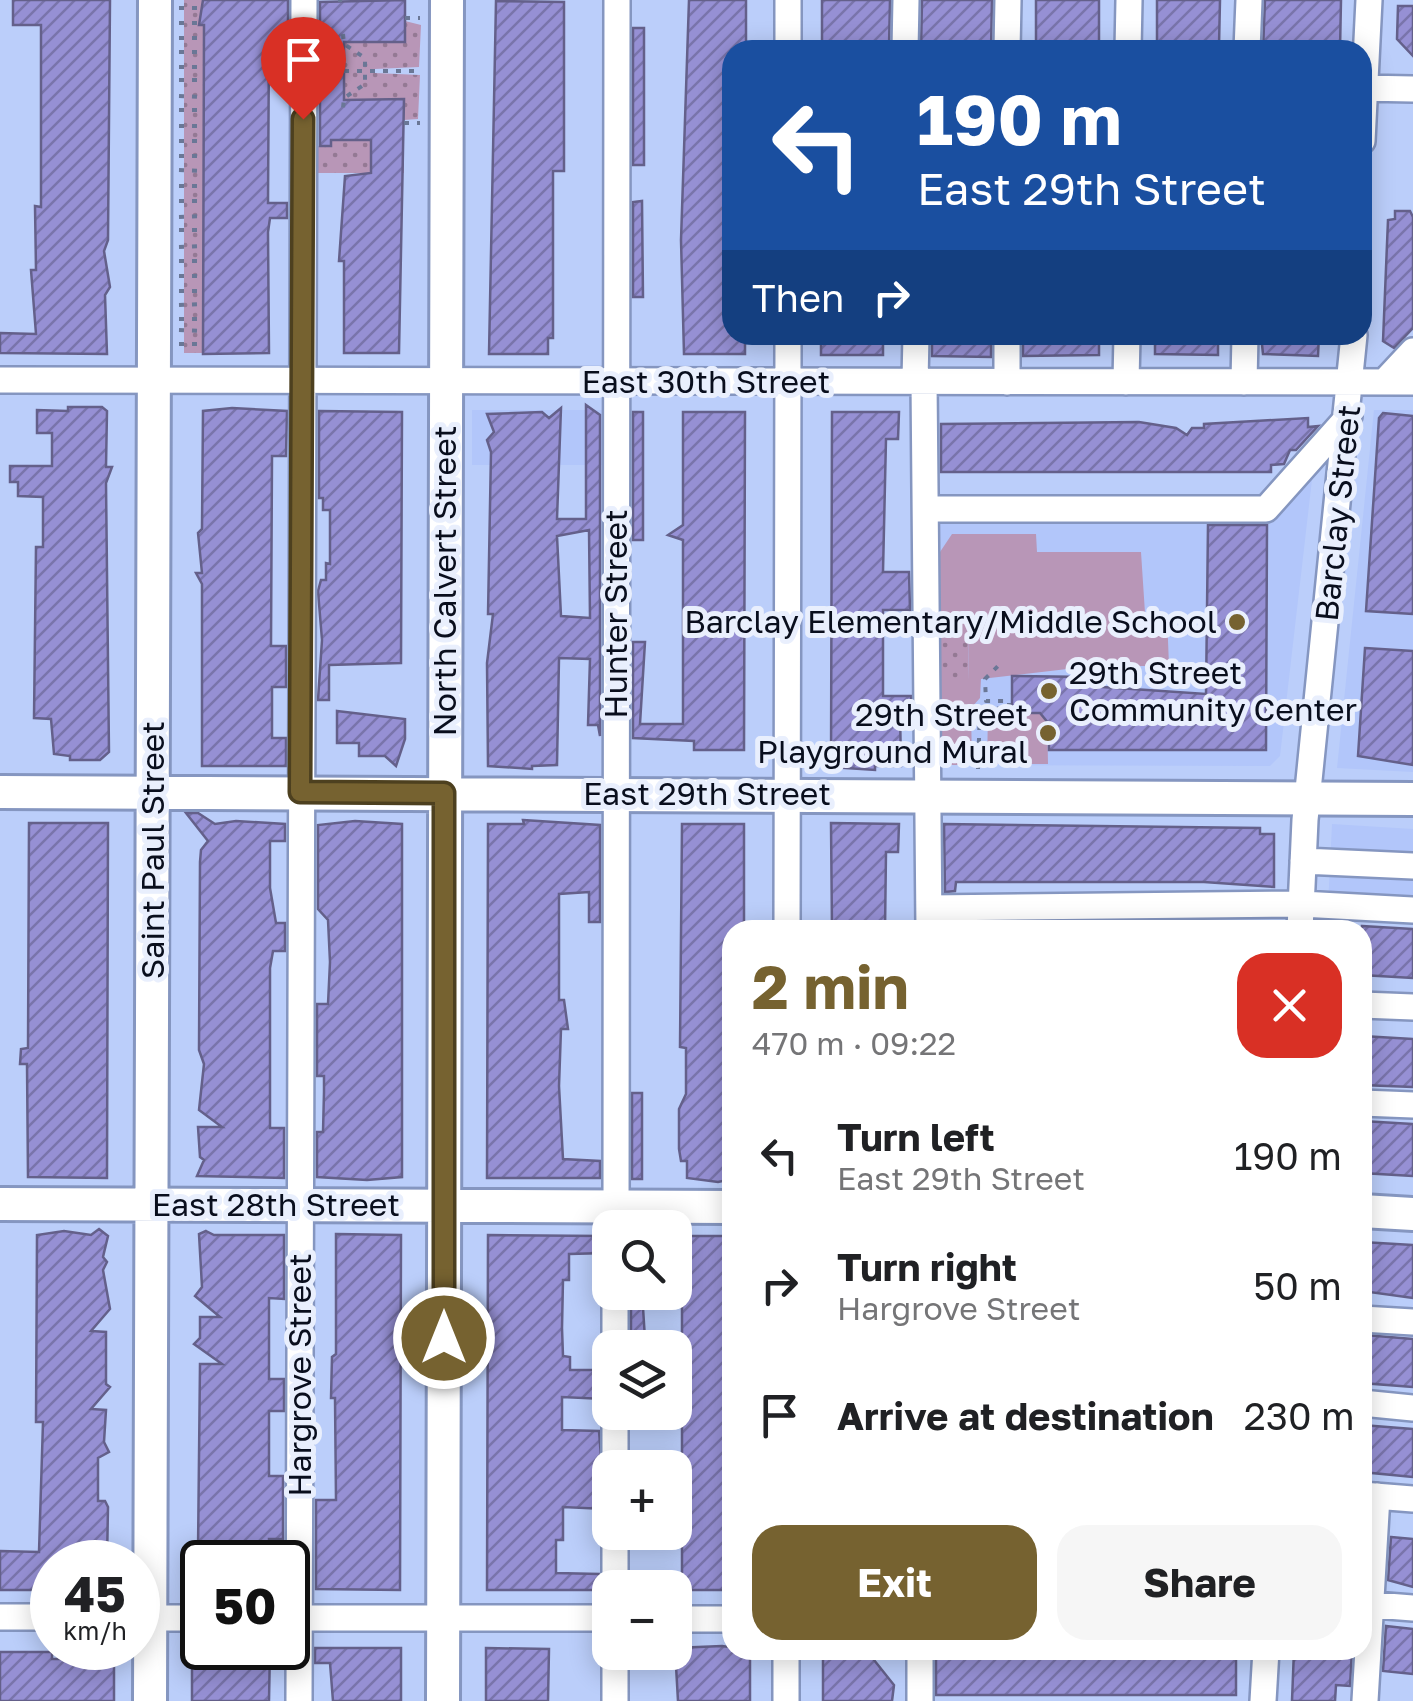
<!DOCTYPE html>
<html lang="en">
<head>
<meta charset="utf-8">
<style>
  body { margin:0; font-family:"Golos Text",sans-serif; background:#f6f6f6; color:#202124; height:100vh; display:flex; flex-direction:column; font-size:38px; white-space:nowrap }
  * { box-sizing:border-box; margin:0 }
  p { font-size:32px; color:#757577 }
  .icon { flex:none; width:55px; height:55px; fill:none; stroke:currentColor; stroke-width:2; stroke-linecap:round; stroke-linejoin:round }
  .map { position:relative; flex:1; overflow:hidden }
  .panel { position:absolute; left:722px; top:920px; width:650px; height:740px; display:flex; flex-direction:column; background:#fff; border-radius:30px; box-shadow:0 5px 25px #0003 }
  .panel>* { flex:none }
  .hud { position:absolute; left:722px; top:40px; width:650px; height:305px; border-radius:30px; box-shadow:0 5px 25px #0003; background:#1a4fa0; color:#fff; overflow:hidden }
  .tools { position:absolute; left:592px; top:1210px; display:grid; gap:20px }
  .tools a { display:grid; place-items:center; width:100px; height:100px; border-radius:20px; background:#fff; box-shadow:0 5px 25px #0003; font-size:50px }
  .speed { position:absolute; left:30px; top:1540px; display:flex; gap:20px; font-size:50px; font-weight:700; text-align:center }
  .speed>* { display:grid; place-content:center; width:130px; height:130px; border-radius:50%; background:#fff; box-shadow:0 5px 25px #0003; line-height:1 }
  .speed small { font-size:25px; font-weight:400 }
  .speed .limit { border:5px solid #111; border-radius:15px; background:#fff; color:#111 }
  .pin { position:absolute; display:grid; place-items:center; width:85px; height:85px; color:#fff; margin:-102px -42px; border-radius:50% 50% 50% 0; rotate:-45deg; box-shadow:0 0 10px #0007 }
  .pin .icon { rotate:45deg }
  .me { position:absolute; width:110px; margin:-55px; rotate:0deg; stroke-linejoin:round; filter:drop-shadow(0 0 8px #0008) }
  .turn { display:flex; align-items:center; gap:35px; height:210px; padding:0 30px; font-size:45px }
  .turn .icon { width:130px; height:130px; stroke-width:2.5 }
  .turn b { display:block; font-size:70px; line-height:85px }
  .then { display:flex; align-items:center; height:95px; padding:0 30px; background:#0003; gap:20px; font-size:38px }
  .round { display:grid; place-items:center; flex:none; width:105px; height:105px; border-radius:30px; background:#f6f6f6 }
  .headline { display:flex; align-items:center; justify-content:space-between; height:170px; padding:0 30px }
  h1 { font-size:60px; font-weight:700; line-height:75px; color:#766230 }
  .action { display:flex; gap:20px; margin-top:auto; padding:20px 30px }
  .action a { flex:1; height:115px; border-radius:30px; background:#766230; color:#fff; font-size:40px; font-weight:700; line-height:115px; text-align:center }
  .action a+a { background:#f6f6f6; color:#202124 }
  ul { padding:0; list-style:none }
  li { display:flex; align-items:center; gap:30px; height:130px; padding:0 30px }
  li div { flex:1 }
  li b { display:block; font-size:38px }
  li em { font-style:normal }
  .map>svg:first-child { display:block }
  .built { fill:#b2c6fa }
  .green { fill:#b896b7 }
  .garden { fill:url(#garden-dots) }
  .building { fill:url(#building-hatch); stroke:#64608a; stroke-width:2.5; fill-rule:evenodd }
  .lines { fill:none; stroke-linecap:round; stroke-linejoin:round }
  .minor-casing { stroke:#8596c0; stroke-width:30 }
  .major-casing { stroke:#8596c0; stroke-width:38 }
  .path { stroke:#6a7796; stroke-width:4; stroke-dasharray:5 8; stroke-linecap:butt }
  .minor { stroke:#fff; stroke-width:25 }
  .major { stroke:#fff; stroke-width:32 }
  .route-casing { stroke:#4d401f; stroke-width:25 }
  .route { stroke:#766230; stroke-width:18 }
  .poi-dot { fill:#766230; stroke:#e9effd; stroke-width:4 }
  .labels { text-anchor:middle; stroke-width:10; stroke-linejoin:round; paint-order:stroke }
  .street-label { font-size:32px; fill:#090e1d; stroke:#e9effd }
  .poi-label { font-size:32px; fill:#090e1d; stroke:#e9effd; text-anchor:end }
</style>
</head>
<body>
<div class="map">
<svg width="1413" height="1701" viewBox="0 0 1413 1701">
  <defs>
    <pattern id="garden-dots" width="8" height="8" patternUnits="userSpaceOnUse" patternTransform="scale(2.5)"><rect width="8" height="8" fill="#b896b7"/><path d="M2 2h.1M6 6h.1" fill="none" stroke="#947994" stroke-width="1.8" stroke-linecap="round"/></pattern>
    <pattern id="building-hatch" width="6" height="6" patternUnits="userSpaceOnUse" patternTransform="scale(2.5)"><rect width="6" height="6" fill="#9690d4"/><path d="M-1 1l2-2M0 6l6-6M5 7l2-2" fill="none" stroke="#7974ab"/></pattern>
  </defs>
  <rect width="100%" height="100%" fill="#bbcefa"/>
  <path class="built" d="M472,410H616V465H472Z
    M1374,410H1413V772L1337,768Z
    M1313,471L1280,756L1270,766L930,765L931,512L1280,515Z
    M1332,824L1413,829V910L1328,906Z"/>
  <path class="green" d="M952,534H1036L1037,552H1141L1145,613L1167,615L1169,666H1093L981,679L980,698L971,708L972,765H930V680L969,679L968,634H929L930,567Z
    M988,713L1047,714L1048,764H987Z"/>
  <path class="garden" d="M184,0H203L199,23L203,26V353H184Z
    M405,21L421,25L419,67L375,69V73L420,75L418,119L404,120V99L371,100L370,108H326L344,87V55L331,46Z
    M312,140L317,146L331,145V140H371L372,147H404V173H312Z
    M929,634H968L969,680H930Z"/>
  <path class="building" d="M13,0H110L108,240L104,251L110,287L105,295L107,354L0,353V333L36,334L31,270H36L35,206L41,207V25H13Z
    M203,0H288V40H269L268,203H287V218H270L268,232L269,353L203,354L204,25H199Z
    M405,0V42H344V100L404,99L399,353H344V261H339L345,176L371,173V140H331V146H320V2Z
    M689,0H746V50H732V335H745V354H684L681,240Z
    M822,0H890L889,47L822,50Z
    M922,0H992L991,50H921Z
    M1036,0H1099V50H1036Z
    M1157,0H1220L1219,46L1157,50Z
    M1265,0H1341L1340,50H1263Z
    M496,1L564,2V171H553V338H548V354H489Z
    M1398,6H1413V56L1397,39Z
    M633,28H644V165H633Z
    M642,201L643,297H633V202Z
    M1395,211H1410L1413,217V328L1394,348L1383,341L1388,220L1395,219Z
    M821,335H883V355H821Z
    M932,335H991V357L932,356Z
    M1035,335H1099V355L1023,356V340H1035Z
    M1155,335H1218V355L1155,354Z
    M1261,335H1319L1318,356L1263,354Z
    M586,405L600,415V736L598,725H588L590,659L559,658L557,765L532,766V769L488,766L487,663L493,614H488L491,452L487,440L494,432L487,414L542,412L549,418L561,408L557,519H586ZM589,530L590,618L561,616L557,536Z
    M68,407H102L107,411L106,467H112L106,483L109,752L100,760H70V756L54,754L51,719L34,718L36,547H43V497L18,496V482H10V466H52V433H37V410L68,411Z
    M232,408L287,411L286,456H272L271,646H286V687H272V738H286V766H202V584L196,573H202L198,533L202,529L203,411Z
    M319,411L402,412L401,663L329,665V700H318L322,640L318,591L321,580H326V563L330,564V510H323V498H319Z
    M633,412H643V540H633Z
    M683,412H745L744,750H694V741L633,738V642H645L640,724H683V540L668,535L683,525Z
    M832,412H899L898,439H886L883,572H909L910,610H883V696H911V712H900L901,766H875V770L831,767Z
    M1383,413L1413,416V614L1366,611L1379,418Z
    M1308,418V427L1318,426L1296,450H1290L1284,464L1271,465V472H941V424L1139,422L1176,428L1187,435L1192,428H1204V424Z
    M1208,525H1267L1266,750H1049V724L1040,713H1012V676L1087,677L1086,682H1103V687L1206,694Z
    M1365,648L1413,651V765L1358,756Z
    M337,711L405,719V739L396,766L385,756H359V743H337Z
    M186,813H198L215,824L236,821L285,824V841H270V888L276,923H285V951H273L270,968V1128H284V1178L197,1176L204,1160L200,1157L198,1127H222L199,1110L204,1064L199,1050L200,862L201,850L208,841Z
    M523,820L600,825V922H589V892L559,894V1000H564L568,1029H561L559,1086L563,1159L600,1161V1178H487L488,824H524Z
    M355,821L402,824V1177L367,1180L317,1177V1132H323L324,1092V1076H317V1004H328L330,962L328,920L318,909V825Z
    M29,823H108L107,1178L28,1177L27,1064H20L21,1049L28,1048Z
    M831,823L899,824L898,852H886L885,930H832Z
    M682,824H744V930H732V1179L718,1182L687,1178V1161H681L679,1149V1109L686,1094V1048L680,1047Z
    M944,824L1260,828V834H1274V887L1204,882H956L955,891L945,892Z
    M1362,926L1413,929V978L1362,975Z
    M1362,1036L1413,1039V1087L1362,1085Z
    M632,1093H642V1179H632Z
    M1362,1121L1413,1124V1176L1362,1173Z
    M99,1229L108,1236L103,1257L107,1262L103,1270L110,1309L91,1331L106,1332V1384L110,1387L91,1409L106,1410L104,1442L109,1452L98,1458V1501H105L108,1507L107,1562H52V1590H0V1551L39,1552L43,1422H36L37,1235L64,1231L91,1235Z
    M206,1231L214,1235H284V1299L269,1298V1379H284V1411H269V1476H283V1539H269V1562H207L198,1551L200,1364H222L194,1344L200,1338V1317H220L195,1296L202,1287L199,1234Z
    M336,1234L401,1235L400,1590L316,1589V1500H336L335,1398H331L332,1357L336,1354Z
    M488,1235L602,1236L606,1240V1253L569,1254V1280H563L562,1328L563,1356L570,1357V1370H606L604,1399L562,1397V1430L599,1431L605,1509L563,1507V1540H556V1573L599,1574V1590H487Z
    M682,1236H732V1590H682Z
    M1362,1242L1413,1245V1298L1362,1291Z
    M631,1292H642L645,1339H641V1348H631Z
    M1365,1335L1413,1339V1387L1362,1383Z
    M1362,1425L1413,1429V1477L1362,1472Z
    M1391,1537L1413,1539V1587L1388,1580Z
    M1386,1626L1413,1629V1674L1383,1671Z
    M722,1646L750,1650V1701H678L675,1648Z
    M192,1648H270L269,1701H192Z
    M315,1648H401V1701H333L330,1663H315Z
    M486,1648L549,1649L548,1701H486Z
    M823,1650H866L894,1685L892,1701H823Z
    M936,1650H1236V1695H936Z
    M1294,1650H1352L1350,1686L1336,1685L1335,1701H1292Z
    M0,1652H52V1659H114V1701H0Z"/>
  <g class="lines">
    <defs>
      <path id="minor" d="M788,50V0
        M905,50L906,0
        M1007,50L1008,0
        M1128,50L1129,0
        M1247,50L1249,0
        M1362,88L1413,89
        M1362,141L1369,0
        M0,380L1413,382
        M915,381L916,335
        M924,381L929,930
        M1007,382V335
        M1126,382L1127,335
        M1244,382L1245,335
        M1384,382L1413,351
        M927,509H1266L1349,416
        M1303,861L1413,866
        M929,908L1301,904L1413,910
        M787,930L788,335
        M1300,930L1305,820L1354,335
        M1362,1005L1413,1007
        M1362,1103L1413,1105
        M616,1228L617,0
        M1362,1319L1413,1322
        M615,1348V1292
        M1362,1403L1413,1408
        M615,1468V1412
        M1362,1495L1413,1499
        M615,1588V1532
        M1362,1604L1413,1608
        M0,1617H52
        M138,1618H202
        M288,1618H610
        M675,1619H732
        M920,1650V1701
        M299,1701L304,0
        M615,1701V1652
        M786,1701V1650
        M1263,1701L1266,1650
        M1365,1701L1377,1496"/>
      <path id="major" d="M0,792L1413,799
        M0,1204L732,1207
        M1362,1211L1413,1214
        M150,1701L155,0
        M443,1701L447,0"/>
    </defs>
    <use href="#minor" class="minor-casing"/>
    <use href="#major" class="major-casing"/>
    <path class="path" d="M340,0V2
      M179,8H203
      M405,18H420
      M179,23H199
      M343,34L344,44L365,58V84L344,98L343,108
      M179,38H203
      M179,52H203
      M179,67H203
      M344,71H420
      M179,80H203
      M179,96L203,97
      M179,110H203
      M404,123H420
      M179,126H203
      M179,141H203
      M179,156H203
      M179,170L203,171
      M179,186H203
      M179,201H203
      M179,217L203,216
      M179,230H203
      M179,247L203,246
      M179,261H203
      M179,276H203
      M179,291H203
      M179,305L203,304
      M179,319H203
      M179,330L203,331
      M179,344H203
      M978,769L980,708L1009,709V701H986L985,679L1003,661"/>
    <use href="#minor" class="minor"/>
    <use href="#major" class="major"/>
  </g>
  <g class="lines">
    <defs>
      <path id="route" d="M303,119L300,792L444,793V1338"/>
    </defs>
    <use href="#route" class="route-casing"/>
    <use href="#route" class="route"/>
  </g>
  <g class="poi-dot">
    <circle cx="1237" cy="622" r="10"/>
    <circle cx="1049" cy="691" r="10"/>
    <circle cx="1048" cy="733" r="10"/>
  </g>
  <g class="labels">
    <g class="street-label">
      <text x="706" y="393">East 30th Street</text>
      <text transform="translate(1338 513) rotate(-84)" y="11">Barclay Street</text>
      <text transform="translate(445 581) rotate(-90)" y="11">North Calvert Street</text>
      <text transform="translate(616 614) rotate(-90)" y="11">Hunter Street</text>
      <text x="707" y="805">East 29th Street</text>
      <text transform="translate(153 850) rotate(-90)" y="11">Saint Paul Street</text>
      <text x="276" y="1216">East 28th Street</text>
      <text transform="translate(300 1375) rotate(-90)" y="11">Hargrove Street</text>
    </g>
    <g class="poi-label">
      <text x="1217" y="633">Barclay Elementary/Middle School</text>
      <text x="1069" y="684" text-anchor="start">29th Street<tspan x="1069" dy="37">Community Center</tspan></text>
      <text x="1028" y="726">29th Street<tspan x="1028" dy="37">Playground Mural</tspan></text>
    </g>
  </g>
</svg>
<div class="tools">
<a><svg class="icon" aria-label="search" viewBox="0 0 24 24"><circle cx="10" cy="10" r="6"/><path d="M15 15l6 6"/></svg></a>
<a><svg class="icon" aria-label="layers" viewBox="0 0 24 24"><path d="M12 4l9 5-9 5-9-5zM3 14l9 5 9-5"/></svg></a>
<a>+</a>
<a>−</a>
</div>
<div class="speed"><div>45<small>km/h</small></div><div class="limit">50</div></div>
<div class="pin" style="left:303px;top:119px;background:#d93025"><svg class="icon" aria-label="arrive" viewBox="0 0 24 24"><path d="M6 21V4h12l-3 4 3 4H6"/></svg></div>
<svg class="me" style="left:444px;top:1338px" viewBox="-20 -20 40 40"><circle r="17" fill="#766230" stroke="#fff" stroke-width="3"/><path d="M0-11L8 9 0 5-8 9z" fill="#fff"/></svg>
<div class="hud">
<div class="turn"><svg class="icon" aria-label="left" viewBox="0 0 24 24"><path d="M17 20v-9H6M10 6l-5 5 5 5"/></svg><div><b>190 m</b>East 29th Street</div></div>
<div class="then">Then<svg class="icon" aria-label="right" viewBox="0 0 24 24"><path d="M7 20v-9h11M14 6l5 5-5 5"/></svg></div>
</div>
<section class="panel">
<div class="headline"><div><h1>2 min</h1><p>470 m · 09:22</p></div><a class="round" style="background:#d93025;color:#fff"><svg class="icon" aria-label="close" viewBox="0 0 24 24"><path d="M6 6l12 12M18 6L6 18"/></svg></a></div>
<ul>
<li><svg class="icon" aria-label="left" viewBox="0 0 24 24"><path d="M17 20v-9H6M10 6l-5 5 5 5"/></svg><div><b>Turn left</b><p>East 29th Street</p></div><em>190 m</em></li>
<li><svg class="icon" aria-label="right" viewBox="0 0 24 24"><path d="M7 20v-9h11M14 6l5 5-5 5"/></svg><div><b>Turn right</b><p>Hargrove Street</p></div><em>50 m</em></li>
<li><svg class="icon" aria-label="arrive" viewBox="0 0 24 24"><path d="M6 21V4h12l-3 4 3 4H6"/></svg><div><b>Arrive at destination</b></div><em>230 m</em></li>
</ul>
<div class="action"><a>Exit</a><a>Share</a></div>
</section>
</div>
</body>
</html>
